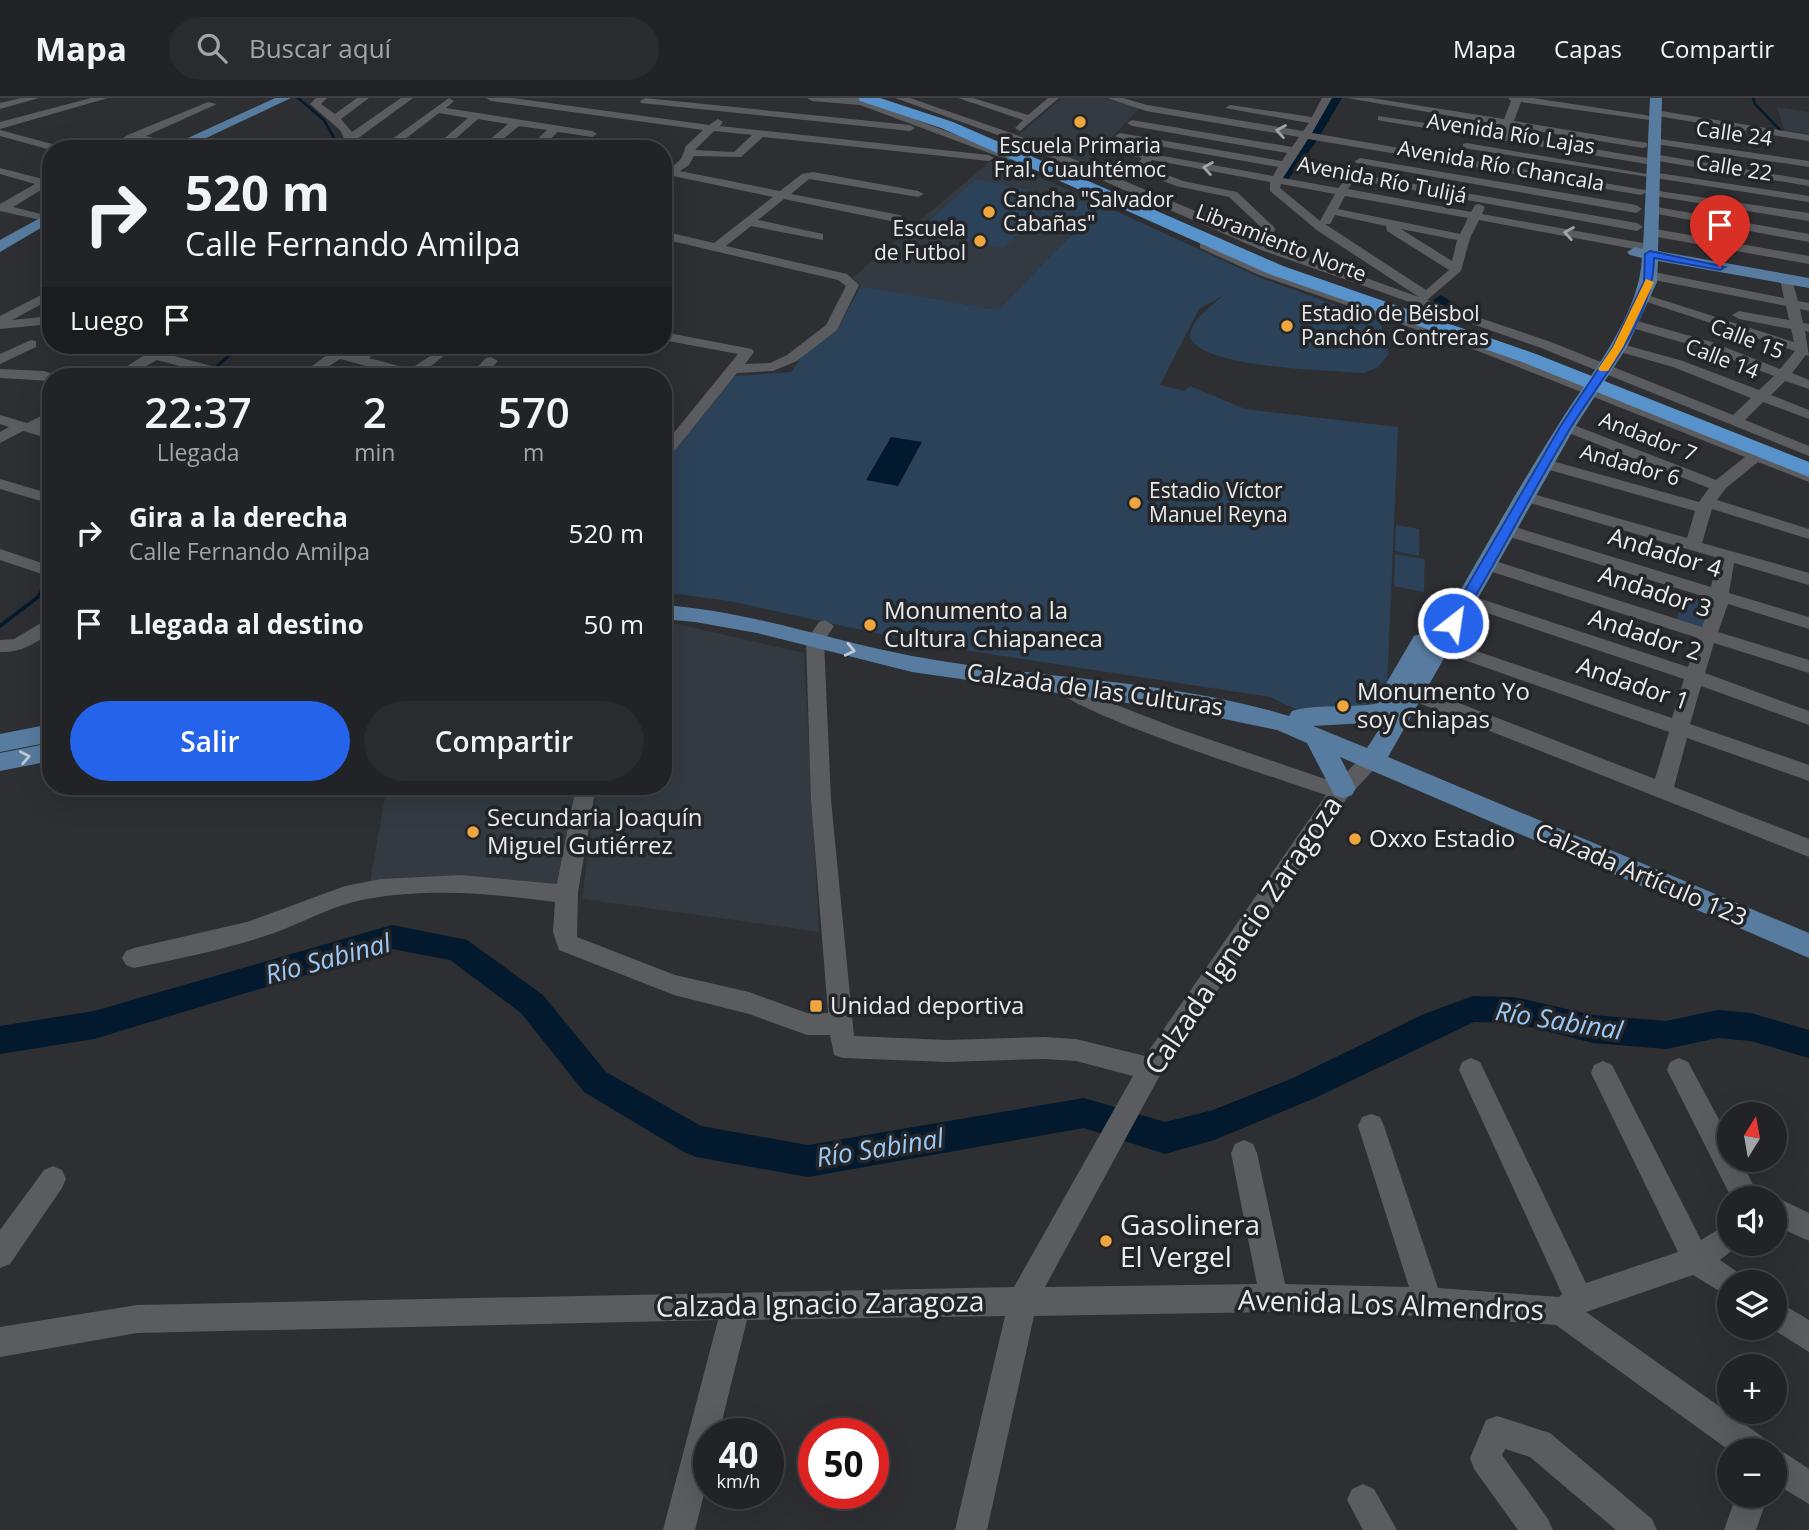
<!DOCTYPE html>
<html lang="es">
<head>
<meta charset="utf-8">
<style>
  body { margin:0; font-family:"Open Sans",sans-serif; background:#2a2b2e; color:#f1f3f6; height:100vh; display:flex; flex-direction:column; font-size:26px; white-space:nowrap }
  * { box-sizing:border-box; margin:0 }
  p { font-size:23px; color:#a2a4a7 }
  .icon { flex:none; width:38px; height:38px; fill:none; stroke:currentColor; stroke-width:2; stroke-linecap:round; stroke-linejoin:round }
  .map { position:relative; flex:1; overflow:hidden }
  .panel { position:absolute; left:42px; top:270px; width:630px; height:427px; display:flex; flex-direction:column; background:#222326; border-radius:28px; box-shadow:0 7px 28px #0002,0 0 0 2px #3f4043 }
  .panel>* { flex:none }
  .hud { position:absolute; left:42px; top:42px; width:630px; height:214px; border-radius:28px; box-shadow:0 7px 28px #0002,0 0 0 2px #3f4043; background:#222326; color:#f1f3f6; overflow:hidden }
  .needle { width:46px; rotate:11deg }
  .fabs { position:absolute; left:1717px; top:1004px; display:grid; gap:14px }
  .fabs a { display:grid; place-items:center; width:70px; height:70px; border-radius:50%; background:#222326; box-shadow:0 7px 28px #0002,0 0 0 2px #3f4043; font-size:35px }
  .speed { position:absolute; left:693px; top:1320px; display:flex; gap:14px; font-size:35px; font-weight:700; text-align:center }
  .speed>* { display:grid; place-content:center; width:91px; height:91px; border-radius:50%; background:#222326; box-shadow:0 7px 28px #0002,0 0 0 2px #3f4043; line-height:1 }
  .speed small { font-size:18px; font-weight:400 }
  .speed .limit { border:10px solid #d22; background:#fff; color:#111 }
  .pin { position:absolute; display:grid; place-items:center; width:60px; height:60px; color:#fff; margin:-72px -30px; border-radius:50% 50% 50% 0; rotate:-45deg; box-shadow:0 0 7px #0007 }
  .pin .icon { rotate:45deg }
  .me { position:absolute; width:77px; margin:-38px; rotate:30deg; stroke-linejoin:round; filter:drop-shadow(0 0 5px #0008) }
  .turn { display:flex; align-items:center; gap:24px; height:147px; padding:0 28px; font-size:32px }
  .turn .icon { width:91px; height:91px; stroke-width:2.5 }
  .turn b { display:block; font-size:49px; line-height:60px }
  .then { display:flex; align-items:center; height:66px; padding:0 28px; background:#0003; gap:14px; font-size:26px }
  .eta { display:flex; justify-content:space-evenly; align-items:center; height:119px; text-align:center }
  .eta b { font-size:42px; font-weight:600; line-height:49px }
  .primary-button { display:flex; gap:14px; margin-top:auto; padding:14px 28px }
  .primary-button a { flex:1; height:80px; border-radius:42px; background:#2563eb; color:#fff; font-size:28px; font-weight:600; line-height:80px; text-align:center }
  .primary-button a+a { background:#2a2b2e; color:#f1f3f6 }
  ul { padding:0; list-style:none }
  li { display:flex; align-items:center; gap:21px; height:91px; padding:0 28px }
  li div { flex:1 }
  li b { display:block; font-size:26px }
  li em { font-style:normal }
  header { display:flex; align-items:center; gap:42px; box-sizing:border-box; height:98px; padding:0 35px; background:#222326; border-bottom:2px solid #3f4043 }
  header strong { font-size:33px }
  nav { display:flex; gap:38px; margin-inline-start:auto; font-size:24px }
  .search { width:490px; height:63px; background:#2a2b2e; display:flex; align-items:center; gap:18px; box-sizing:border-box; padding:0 24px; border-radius:38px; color:#a2a4a7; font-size:26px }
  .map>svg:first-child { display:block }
  .built { fill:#333a41 }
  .green { fill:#2c4258 }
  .water { fill:#03192d }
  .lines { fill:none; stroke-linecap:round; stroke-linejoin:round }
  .stream-far1 { stroke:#03192d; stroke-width:2.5 }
  .stream { stroke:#03192d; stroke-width:3.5 }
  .river { fill:#03192d; fill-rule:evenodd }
  .minor { fill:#5a5c5f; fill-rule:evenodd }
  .major { fill:#587c9f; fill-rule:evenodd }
  .highway { fill:#5792ca; fill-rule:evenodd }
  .oneway { stroke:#a2a4a6 }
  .oneway2 { stroke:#becad6 }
  .route { fill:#2563eb; stroke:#184099; stroke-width:2 }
  .slow { fill:#f59e0b }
  .poi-dot { fill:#f0a63f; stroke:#232528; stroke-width:2.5 }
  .labels { text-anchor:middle; stroke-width:7; stroke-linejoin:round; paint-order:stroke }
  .far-street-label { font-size:21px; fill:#e9ebed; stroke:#232528 }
  .far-poi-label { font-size:21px; fill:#e9ebed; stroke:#232528; text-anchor:start }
  .street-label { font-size:24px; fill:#e9ebed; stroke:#232528 }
  .poi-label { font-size:24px; fill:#e9ebed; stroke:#232528; text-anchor:start }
  .water-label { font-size:26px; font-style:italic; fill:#9bc9f6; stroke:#232528 }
  .near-street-label { font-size:28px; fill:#e9ebed; stroke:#232528 }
  .near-poi-label { font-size:28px; fill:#e9ebed; stroke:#232528; text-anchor:start }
</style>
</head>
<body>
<header>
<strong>Mapa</strong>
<div class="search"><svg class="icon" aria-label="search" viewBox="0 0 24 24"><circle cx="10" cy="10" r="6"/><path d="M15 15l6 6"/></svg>Buscar aquí</div>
<nav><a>Mapa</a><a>Capas</a><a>Compartir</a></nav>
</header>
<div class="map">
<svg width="1809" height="1432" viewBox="0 0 1809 1432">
  <rect width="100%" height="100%" fill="#2d2f32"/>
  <path class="built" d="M1062,0H1104L1140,10L1084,68L1017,38Z
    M1777,9L1809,14V36L1784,32Z
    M1004,63L1101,106L998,212L861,188L852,180L989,64Z
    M663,525L677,526L804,555L819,834L582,801L597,688H663Z
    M387,688H575L559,791L369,789Z"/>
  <path class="green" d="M976,81L1098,107L1091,116L1101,106L1261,180L1380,223L1389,256L1378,269L1364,275C1330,272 1206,271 1190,240C1191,220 1211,210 1222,198L1199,211L1160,287L1184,293L1190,288L1245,311L1398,329L1387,591L1377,608L1304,615L1270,599L931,547L729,503L663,494V367L735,278L791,274L809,249L837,232L861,188L998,212L1076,132L1033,122L1054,99L1003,150L919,132Z
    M1396,427L1419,431V458L1395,453Z
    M1395,456L1425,461L1424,494L1394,488Z
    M1683,496L1715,506L1707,536L1676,526Z"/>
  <path class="water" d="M891,339L922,344L898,388L866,382Z"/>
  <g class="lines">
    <path class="stream-far1" d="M298,0L324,22L338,47L336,51
      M1753,0L1755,6L1781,33
      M206,278L241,247"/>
    <path class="stream" d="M0,528L38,499L51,477"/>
    <path class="river" d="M1330,0H1342L1318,41L1287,83H1277L1275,80L1307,38Z
      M1441,197L1461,210L1459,214C1449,216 1439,210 1433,202Z
      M392,827L467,842L543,897L606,974L701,1028L808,1047L1084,1000L1165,1024L1213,1012L1293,980L1424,916L1473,898L1514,899L1593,917L1666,923L1718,912L1751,915L1809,932V960L1751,943L1718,940L1666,951L1593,945L1514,925L1474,924L1315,1000L1214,1042L1165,1056L1084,1030L808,1079L696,1059L684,1054L584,994L521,915L450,862L392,851L94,941L0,956V928L94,913Z"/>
    <path class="minor" d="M21,0H39L0,11V5Z
      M91,0H108L0,31V24Z
      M316,0H327L321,6L335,16L357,0H369L341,21L352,34L401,0H413L357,41L388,44L449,0L454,3L446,10L592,33L597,36L592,39L558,34L539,51H527L547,32L519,28L491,51H479L508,26L478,21L444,51H432L468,20L439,15L400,45L430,51L358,48L359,51H349L340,32L310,6Z
      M486,0H513L709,27L718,21L723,24L720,28L989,57L994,60L989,63L763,39L741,59L694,58L689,67L680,73L780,93L802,76L813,74L918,93L924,96L918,99L809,81L791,96L900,117L906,121L900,125L784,101L758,122L823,136V142L751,128L726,148L847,176L859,187L837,232L797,263L773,273L737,275L668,361L663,363V348L738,256L663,242V234L752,251L754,254L745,266L770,265L787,257L826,227L846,188L838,182L663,141V133L714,145L773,99L673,78L663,82V70L669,71C680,63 683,60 685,49L703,32L491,3ZM714,33L752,37L734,54L695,52Z
      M645,0L910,27L915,30L910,33L641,5L640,3Z
      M807,0H859L1017,60L1008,62L860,7L812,3Z
      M895,0H910L1014,36L1261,141L1263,131L1229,99L1176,88L1136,72L1134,70L1142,60L1103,51L1108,48L1273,78L1278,69L1120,41L1115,38L1120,35L1282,63L1287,55L1132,28L1127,25L1132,22L1292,49L1299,39L1146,13L1107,0H1123L1147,7L1303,33L1309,25L1225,10L1230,7L1312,19L1322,0H1332L1312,35L1645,92L1647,94L1641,97L1308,41L1283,80L1338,90L1346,82L1352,85L1348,91L1471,114L1475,107L1479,106L1485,109L1482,116L1654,147V153L1650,154L1479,122L1470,140L1461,173L1427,202L1551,244L1733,317L1751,300L1673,269L1613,252L1611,249L1618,245L1683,263L1759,292L1774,278L1702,250L1625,228L1623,225L1630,221L1712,244L1780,271L1795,253L1635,200L1637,197H1647L1794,244L1791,231L1739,221L1732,217L1739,213L1789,222L1786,208L1649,181L1643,177L1649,173L1784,200L1780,181L1781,178H1791L1798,203L1809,205V213L1800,211L1803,225L1809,226V234L1805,233L1809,258L1806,257L1792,275L1809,282V291L1785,283L1771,297L1809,312V321L1763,304L1745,322L1809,348V358L1541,250L1261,152L1006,40ZM1152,62L1270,84V93L1318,133L1419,199L1272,146L1275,130L1237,94L1183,83L1147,69ZM1281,86L1335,96L1320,123L1280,90ZM1345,98L1468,120L1460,136L1338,111ZM1335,117L1386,128L1387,133L1449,172L1426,192L1325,126H1330ZM1401,131L1457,142L1452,163Z
      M958,0H973L1028,17L1048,0H1059L1020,33L1015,30L1023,22Z
      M1347,0H1371L1504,21L1511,3L1508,0H1533L1645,17L1649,18V22L1521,4L1514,23L1647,45V49L1643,50L1512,29L1508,37L1648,60L1653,56L1809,82V88L1658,63L1653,67L1382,23L1378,22V18L1499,36L1502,27Z
      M208,4L217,6L146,38L180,47V51L137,42L117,51H102L130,36Z
      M1655,12L1809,37V43L1651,17L1650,15Z
      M0,32L63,49L64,51L51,52L0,38Z
      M1653,40L1809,63V69L1649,45V41Z
      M1467,45L1647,76L1652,74L1809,98V104L1463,50V46Z
      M1360,60L1636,107L1642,111L1636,115L1356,65L1355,63Z
      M0,70L43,81L51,78V86L13,109L49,118V124L0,113V106L35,86L0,76Z
      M1351,75L1637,125L1643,129L1637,133L1347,80V76Z
      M1652,92L1809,115V123L1648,97L1646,95Z
      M1651,108L1809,136V144L1647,114V110Z
      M1650,130L1809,158V166L1646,137L1644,134Z
      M1204,143L1267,171L1488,247L1809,373V384L1758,364L1726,390L1717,402L1809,431V441L1712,411L1702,445L1809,475V487L1734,465L1729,495L1809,519V531L1728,506L1718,534L1809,562V575L1714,545L1705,575L1809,613V627L1701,588L1690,626L1809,667V683L1687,640L1674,689L1809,741V759L1406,600L1403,595L1406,590H1420L1655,681L1669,634L1433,551L1431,547L1433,543H1447L1672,620L1684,581L1460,506L1457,502L1466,496L1472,498L1688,569L1698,540L1480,470L1477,466L1480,462H1492L1702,529L1712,501L1500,436L1498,432L1506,427L1512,428L1711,489L1718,460L1520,402L1518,399L1526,394L1687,440L1695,413L1539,369L1537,366L1545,361L1699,404L1709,390L1561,332L1558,329L1561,326H1571L1716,382L1745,359L1478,253L1259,177L1200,150V144Z
      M51,192V201L12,222L51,218V226L0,231V218Z
      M31,242L36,243V249L0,266V256Z
      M110,247C128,246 146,254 162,249L169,253L167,256L237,275L239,278H217L157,262L129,278H112L143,258L112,250Z
      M298,247H320L356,256L371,247H387L369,260L410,271L438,253L445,257L418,278H404L340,261L314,278H298L327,257Z
      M491,259L498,263L484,278H469L486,260Z
      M0,271L44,273L58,278H51V283L0,280Z
      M51,313V323L41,329L51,332V341L23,333L0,345V334L9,329L0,326V317L27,325Z
      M0,381L51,396V406L0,391Z
      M0,451L51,468V479L0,462Z
      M51,519V534C35,546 20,555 0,554V542L14,541Z
      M825,522L834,528L824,543L831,702L854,938L947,942L1044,939L1076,941L1145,958L1326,697C1283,682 1068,615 1051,587L1054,582H1068L1088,596L1176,630L1337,685C1348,674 1361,653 1378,659L1381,664L1347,700L1159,979L1045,1189L1257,1186L1231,1055L1235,1046L1244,1042L1253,1046L1257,1055L1285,1186L1409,1189L1358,1028L1362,1019L1371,1016L1380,1019L1384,1028L1438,1190L1559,1199L1562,1196L1459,972L1462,964L1471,960L1480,964L1586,1185L1678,1154L1591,975L1594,967L1603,963L1612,967L1701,1142L1729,1125V1146H1740L1720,1162L1739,1175L1743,1185H1729V1199L1693,1177L1586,1214L1767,1342L1771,1352L1785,1355L1809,1371V1406L1774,1385V1353H1730L1556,1227L1428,1218L1274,1214L1034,1218L987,1432H955L1005,1218L747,1222L719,1335H709V1376L695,1432H663L718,1222L137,1235L0,1259V1229L137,1207L1014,1189L1133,978L1076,963L1044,961L947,964L843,960L834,957L830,937H807L749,916L674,897L559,852L553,834L555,804C488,795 419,789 353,804C326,811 300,826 274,835C228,851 181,860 134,870L126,867L122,860L126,853L134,850L247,824L345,788L381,781L461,777L557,786L576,688H596L578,794L577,839L675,877L749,894L807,915H828L811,702L806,543L819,524Z
      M1679,960L1688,964L1729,1040V1062H1741L1760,1101H1732L1667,972L1670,964Z
      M53,1068L62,1072L66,1081L62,1090L10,1166L0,1170V1132L44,1072Z
      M1774,1098L1809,1115V1143L1774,1127V1101H1768Z
      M1774,1201L1809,1222V1254L1771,1230H1774Z
      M1497,1318L1550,1335L1652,1421L1657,1432H1616L1530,1359L1505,1351L1502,1357L1548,1421L1553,1432H1518L1474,1371L1470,1360L1486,1322Z
      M1363,1386L1374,1391L1397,1432H1363L1347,1402L1352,1391Z
      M1736,1398H1768L1756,1432H1724Z"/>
    <path class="major" d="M275,0H291L183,51H164Z
      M1650,0H1662L1658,153L1809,180V190L1658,163L1657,184L1627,249L1575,329L1388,659L1809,835V860L1340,659L1356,690L1352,697L1343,700L1334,697L1307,645L1277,632L1191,614L912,574L757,535L695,524L663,521V507C749,513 828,542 912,558C1037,581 1167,581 1289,618L1292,613C1316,606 1348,610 1374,606L1414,538L1422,535L1432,541C1474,470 1513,398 1557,329C1588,279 1639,220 1642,160L1630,157L1627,154L1635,149L1643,151ZM1366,625L1368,628L1380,630L1367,650L1313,628Z
      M51,114V124L0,154V142Z
      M51,626V644L0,654V636Z
      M51,645V663L0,673V655Z"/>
    <path class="highway" d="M858,0H880L953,24L1283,168L1536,256L1809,364V379L1522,264L1269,176L941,30L860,3Z"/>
  </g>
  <defs><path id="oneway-chevron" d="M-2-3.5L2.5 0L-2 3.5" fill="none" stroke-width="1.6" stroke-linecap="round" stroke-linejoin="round" transform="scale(1.75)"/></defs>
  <g class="oneway">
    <use href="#oneway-chevron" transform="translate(1281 33) rotate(-170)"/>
    <use href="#oneway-chevron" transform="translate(1208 70) rotate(-170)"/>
    <use href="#oneway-chevron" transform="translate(1569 135) rotate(-170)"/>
  </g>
  <g class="oneway2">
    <use href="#oneway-chevron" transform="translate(850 552) rotate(13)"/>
    <use href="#oneway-chevron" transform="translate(25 659) rotate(-11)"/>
  </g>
  <path class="route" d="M1650,153L1725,169L1720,172L1654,160C1654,220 1602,279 1571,329C1532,394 1497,463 1458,528H1448L1446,525L1560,329L1613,249L1644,184L1645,156Z"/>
  <path class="slow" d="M1646,181L1654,184L1623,249L1608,273H1600L1598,271L1613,249Z"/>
  <g class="poi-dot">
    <circle cx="1080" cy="24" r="7"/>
    <circle cx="989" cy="114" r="7"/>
    <circle cx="980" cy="143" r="7"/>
    <circle cx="1287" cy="228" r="7"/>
    <circle cx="1135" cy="405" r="7"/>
    <circle cx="870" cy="527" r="7"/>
    <circle cx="1343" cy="608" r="7"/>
    <circle cx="473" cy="734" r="7"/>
    <circle cx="1355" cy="741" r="7"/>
    <rect x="809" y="901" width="14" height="14" rx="3.5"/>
    <circle cx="1106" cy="1143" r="7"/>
  </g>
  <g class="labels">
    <g class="far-street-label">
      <text transform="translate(1511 36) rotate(9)" y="7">Avenida Río Lajas</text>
      <text transform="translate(1734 36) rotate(8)" y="7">Calle 24</text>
      <text transform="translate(1501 68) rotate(10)" y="7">Avenida Río Chancala</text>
      <text transform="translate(1734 70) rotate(9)" y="7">Calle 22</text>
      <text transform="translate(1382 82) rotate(11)" y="7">Avenida Río Tulijá</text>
      <text transform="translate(1281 145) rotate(21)" y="7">Libramiento Norte</text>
      <text transform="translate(1747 241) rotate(21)" y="7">Calle 15</text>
      <text transform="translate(1722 261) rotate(21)" y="7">Calle 14</text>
      <text transform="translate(1648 339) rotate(21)" y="7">Andador 7</text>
      <text transform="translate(1630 367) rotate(16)" y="7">Andador 6</text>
    </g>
    <g class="far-poi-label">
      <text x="1080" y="55" text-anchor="middle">Escuela Primaria<tspan x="1080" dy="24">Fral. Cuauhtémoc</tspan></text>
      <text x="1003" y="109">Cancha "Salvador<tspan x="1003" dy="24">Cabañas"</tspan></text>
      <text x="966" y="138" text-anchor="end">Escuela<tspan x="966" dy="24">de Futbol</tspan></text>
      <text x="1301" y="223">Estadio de Béisbol<tspan x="1301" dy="24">Panchón Contreras</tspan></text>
      <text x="1149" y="400">Estadio Víctor<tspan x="1149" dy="24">Manuel Reyna</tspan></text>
    </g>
    <g class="street-label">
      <text transform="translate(1665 455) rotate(17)" y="8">Andador 4</text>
      <text transform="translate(1655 494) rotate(18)" y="8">Andador 3</text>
      <text transform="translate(1645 537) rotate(18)" y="8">Andador 2</text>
      <text transform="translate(1633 586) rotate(19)" y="8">Andador 1</text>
      <text transform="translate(1095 592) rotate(8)" y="8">Calzada de las Culturas</text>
      <text transform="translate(1641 777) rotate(23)" y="8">Calzada Artículo 123</text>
    </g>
    <g class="poi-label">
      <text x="884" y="521">Monumento a la<tspan x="884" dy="28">Cultura Chiapaneca</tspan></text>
      <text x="1357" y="602">Monumento Yo<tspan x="1357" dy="28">soy Chiapas</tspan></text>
      <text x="487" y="728">Secundaria Joaquín<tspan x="487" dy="28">Miguel Gutiérrez</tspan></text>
      <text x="1369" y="749">Oxxo Estadio</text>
      <text x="830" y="916">Unidad deportiva</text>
    </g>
    <g class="water-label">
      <text transform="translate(328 861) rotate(-15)" y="9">Río Sabinal</text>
      <text transform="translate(1559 923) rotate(9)" y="9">Río Sabinal</text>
      <text transform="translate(880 1050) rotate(-9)" y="9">Río Sabinal</text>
    </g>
    <g class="near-street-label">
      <text transform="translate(1243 837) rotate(-56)" y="10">Calzada Ignacio Zaragoza</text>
      <text transform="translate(820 1206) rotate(-1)" y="10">Calzada Ignacio Zaragoza</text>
      <text transform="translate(1391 1207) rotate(2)" y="10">Avenida Los Almendros</text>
    </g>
    <g class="near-poi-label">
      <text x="1120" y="1137">Gasolinera<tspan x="1120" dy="32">El Vergel</tspan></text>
    </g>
  </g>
</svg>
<div class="fabs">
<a><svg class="needle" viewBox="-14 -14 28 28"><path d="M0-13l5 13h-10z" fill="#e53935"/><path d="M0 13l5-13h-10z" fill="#a2a4a7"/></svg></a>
<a><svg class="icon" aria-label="sound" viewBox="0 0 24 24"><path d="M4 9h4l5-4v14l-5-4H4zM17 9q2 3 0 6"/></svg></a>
<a><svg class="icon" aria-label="layers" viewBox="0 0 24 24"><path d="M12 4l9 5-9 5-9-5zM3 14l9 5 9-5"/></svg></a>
<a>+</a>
<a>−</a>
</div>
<div class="speed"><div>40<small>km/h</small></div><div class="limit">50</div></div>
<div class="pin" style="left:1720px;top:169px;background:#d93025"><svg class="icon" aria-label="arrive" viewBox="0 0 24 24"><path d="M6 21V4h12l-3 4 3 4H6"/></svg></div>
<svg class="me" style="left:1453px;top:525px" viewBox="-20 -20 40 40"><circle r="17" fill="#2563eb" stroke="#fff" stroke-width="3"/><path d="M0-11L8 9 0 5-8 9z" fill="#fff"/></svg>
<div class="hud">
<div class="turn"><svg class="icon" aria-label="right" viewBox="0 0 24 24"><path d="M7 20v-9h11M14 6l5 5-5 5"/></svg><div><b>520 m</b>Calle Fernando Amilpa</div></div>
<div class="then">Luego<svg class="icon" aria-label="arrive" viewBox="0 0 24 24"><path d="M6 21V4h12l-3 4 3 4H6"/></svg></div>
</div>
<section class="panel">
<div class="eta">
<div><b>22:37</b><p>Llegada</p></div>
<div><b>2</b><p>min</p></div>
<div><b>570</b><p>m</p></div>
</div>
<ul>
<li><svg class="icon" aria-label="right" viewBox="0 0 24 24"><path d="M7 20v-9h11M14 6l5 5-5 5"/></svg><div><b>Gira a la derecha</b><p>Calle Fernando Amilpa</p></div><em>520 m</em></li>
<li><svg class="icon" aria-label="arrive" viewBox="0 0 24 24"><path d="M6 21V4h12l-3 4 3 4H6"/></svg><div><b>Llegada al destino</b></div><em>50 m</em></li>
</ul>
<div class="primary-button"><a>Salir</a><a>Compartir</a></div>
</section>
</div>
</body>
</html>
